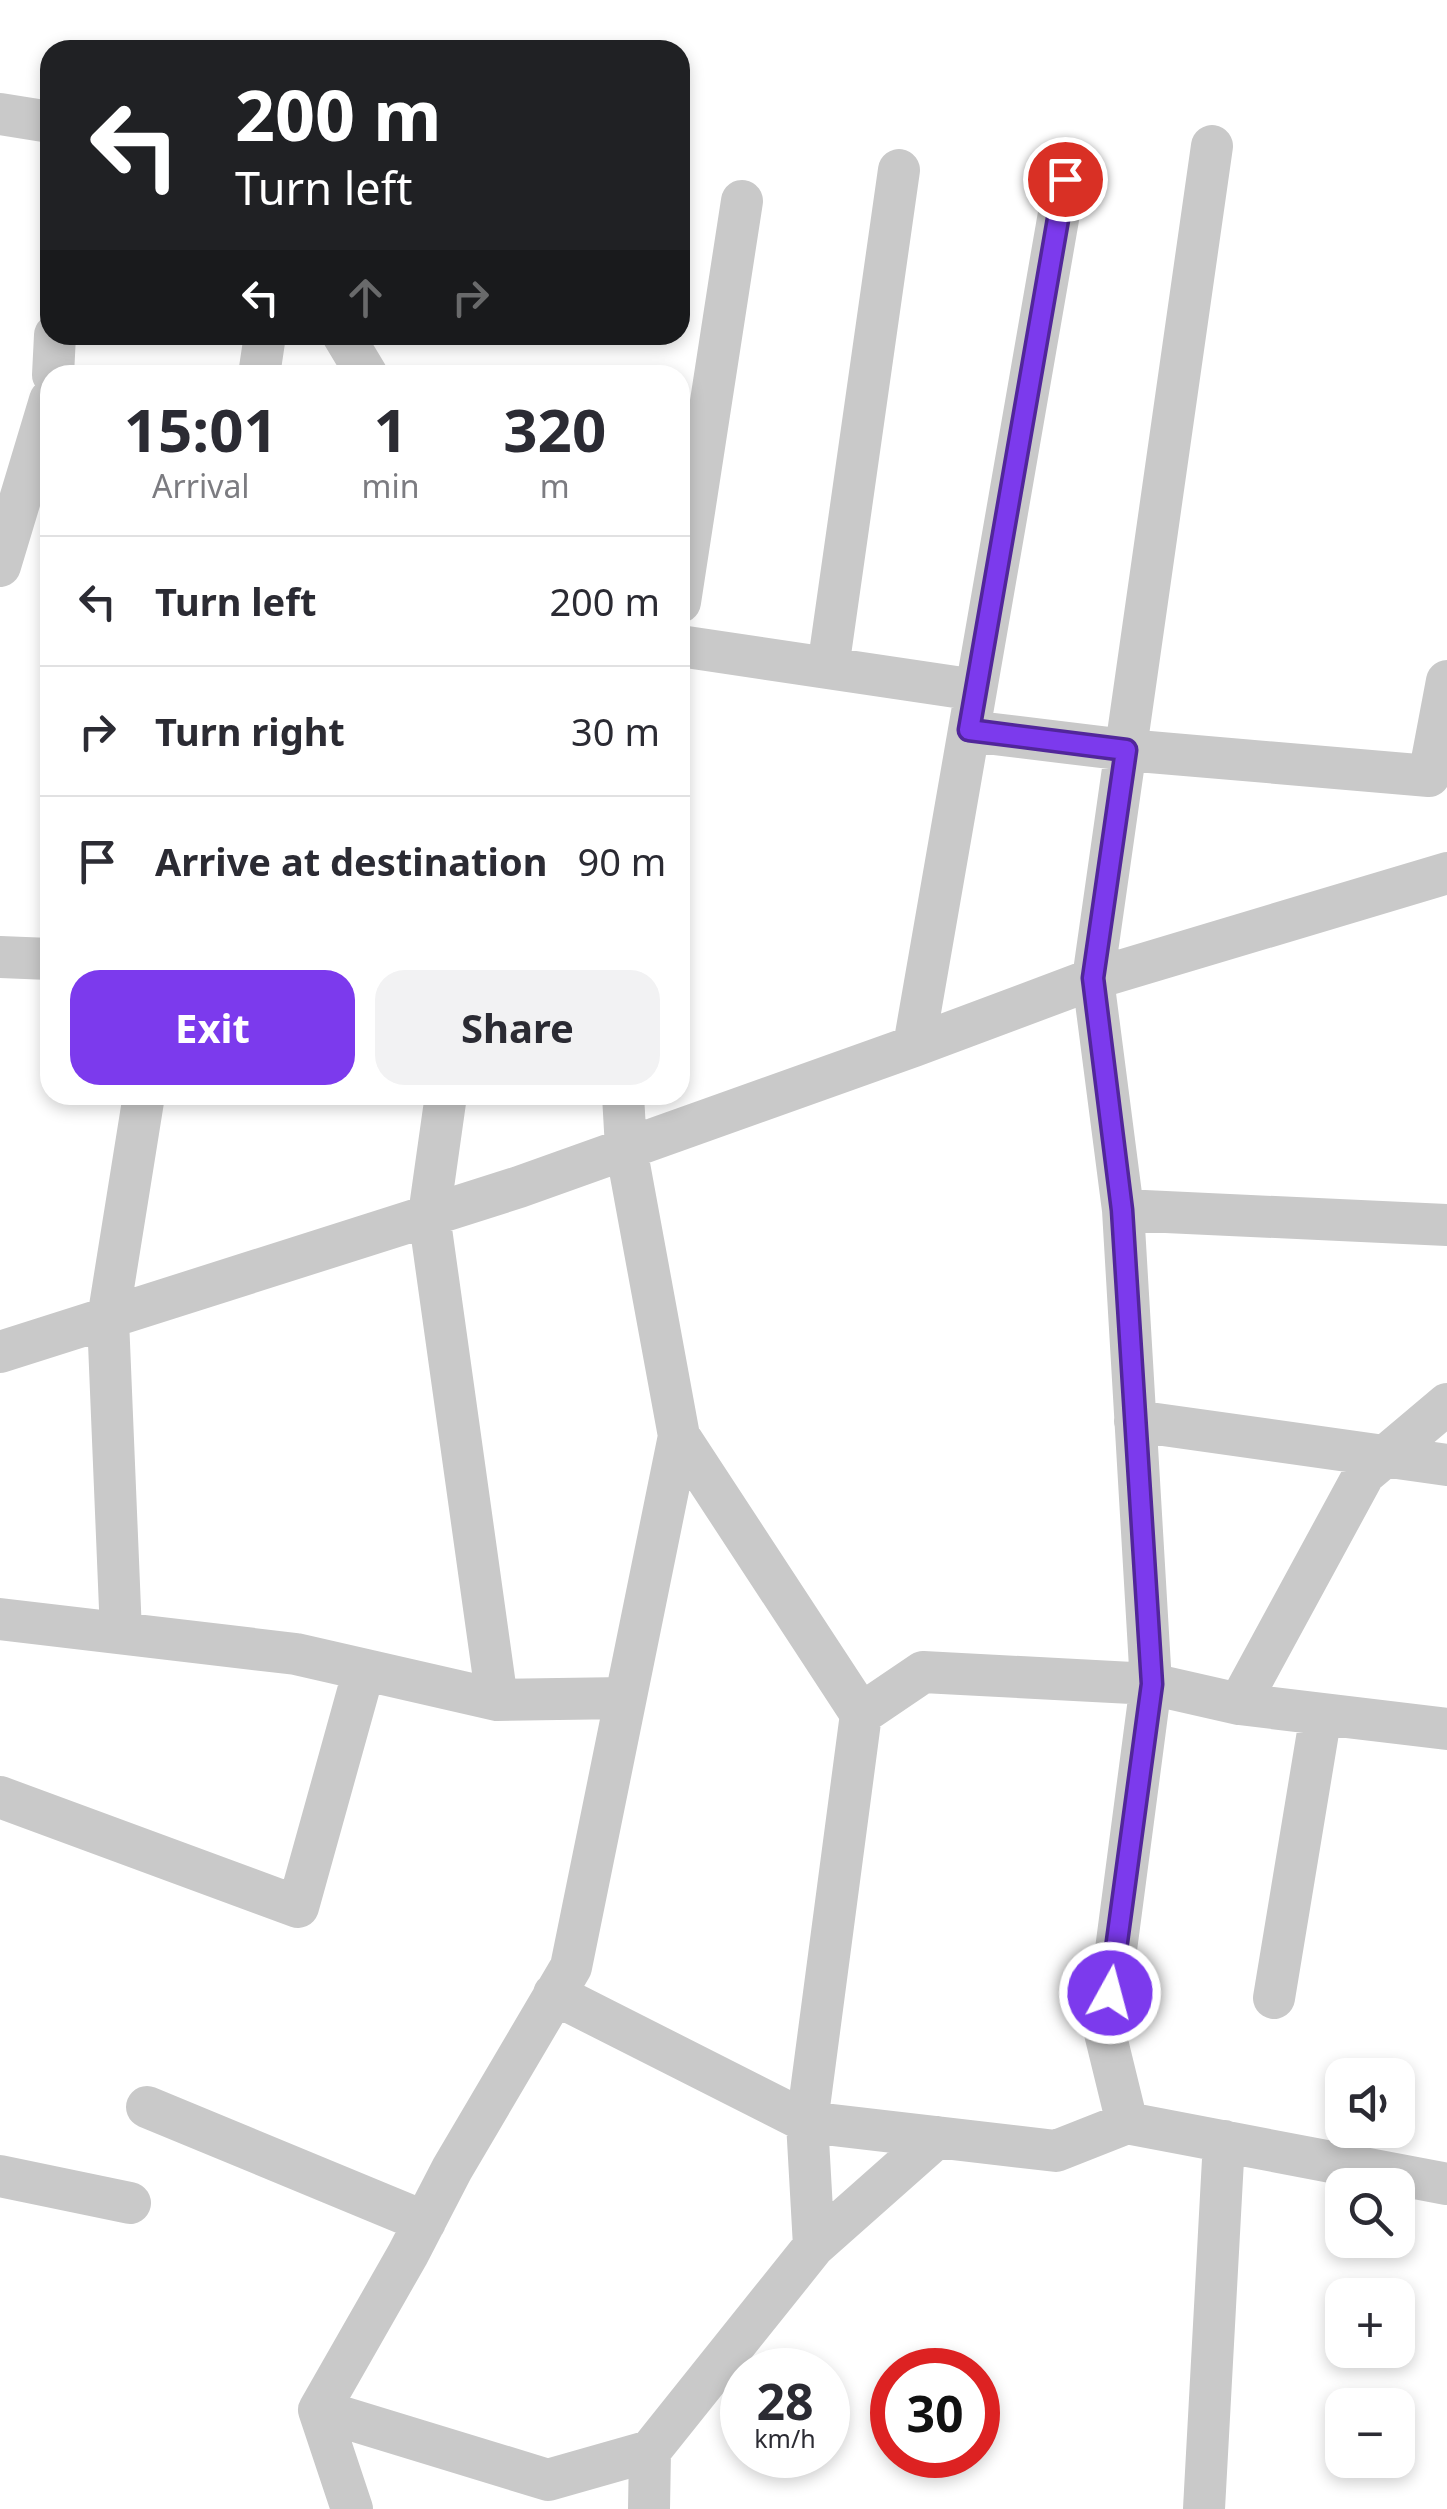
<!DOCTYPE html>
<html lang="en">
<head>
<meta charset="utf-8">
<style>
  body { margin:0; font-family:"Noto Sans",sans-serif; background:#f2f2f3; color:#2b2b33; height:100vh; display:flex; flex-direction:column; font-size:38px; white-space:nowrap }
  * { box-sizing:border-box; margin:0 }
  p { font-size:32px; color:#7c7c81 }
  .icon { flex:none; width:55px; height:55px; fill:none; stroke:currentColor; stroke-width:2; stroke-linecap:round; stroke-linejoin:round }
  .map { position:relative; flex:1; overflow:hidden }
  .drawer { position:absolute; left:40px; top:365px; width:650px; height:740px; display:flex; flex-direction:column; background:#fff; border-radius:30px; box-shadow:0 5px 15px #0003 }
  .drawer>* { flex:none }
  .banner { position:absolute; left:40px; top:40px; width:650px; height:305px; border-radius:30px; box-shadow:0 5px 15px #0003; background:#202124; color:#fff; overflow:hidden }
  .fabs { position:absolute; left:1325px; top:2058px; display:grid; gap:20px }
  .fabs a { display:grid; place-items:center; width:90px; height:90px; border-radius:20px; background:#fff; box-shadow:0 5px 15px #0003; font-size:50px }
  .speed { position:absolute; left:720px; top:2348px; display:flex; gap:20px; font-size:50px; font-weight:700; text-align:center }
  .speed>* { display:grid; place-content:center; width:130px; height:130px; border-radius:50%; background:#fff; box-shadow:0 5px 15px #0003; line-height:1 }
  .speed small { font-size:25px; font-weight:400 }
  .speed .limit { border:15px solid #d22; background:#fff; color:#111 }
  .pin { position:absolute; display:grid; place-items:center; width:85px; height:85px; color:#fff; margin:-42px; border:5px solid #fff; border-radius:50%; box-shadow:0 2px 10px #0007 }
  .me { position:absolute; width:110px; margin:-55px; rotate:7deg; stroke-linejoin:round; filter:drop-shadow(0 0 8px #0008) }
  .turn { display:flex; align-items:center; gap:35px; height:210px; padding:0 30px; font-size:45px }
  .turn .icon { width:130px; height:130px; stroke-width:2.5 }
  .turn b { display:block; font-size:70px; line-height:85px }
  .lanes { display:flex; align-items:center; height:95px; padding:0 30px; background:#0003; justify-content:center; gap:50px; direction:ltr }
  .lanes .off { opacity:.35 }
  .eta { display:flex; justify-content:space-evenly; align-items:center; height:170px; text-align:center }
  .eta b { font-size:60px; font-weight:700; line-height:70px }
  .button { display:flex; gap:20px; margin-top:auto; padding:20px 30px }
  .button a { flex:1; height:115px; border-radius:30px; background:#7c3aed; color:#fff; font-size:40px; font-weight:700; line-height:115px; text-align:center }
  .button a+a { background:#f2f2f3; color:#2b2b33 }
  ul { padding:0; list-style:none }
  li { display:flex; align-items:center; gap:30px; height:130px; padding:0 30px; border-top:2px solid #e1e1e2 }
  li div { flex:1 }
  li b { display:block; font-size:38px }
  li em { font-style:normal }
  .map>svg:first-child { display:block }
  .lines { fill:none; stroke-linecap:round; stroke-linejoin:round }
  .minor { stroke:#c9c9c9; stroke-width:42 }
  .route-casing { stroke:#51269a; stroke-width:25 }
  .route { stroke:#7c3aed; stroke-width:18 }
</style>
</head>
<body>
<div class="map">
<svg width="1447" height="2509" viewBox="0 0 1447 2509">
  <rect width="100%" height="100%" fill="#fff"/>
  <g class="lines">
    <path class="minor" d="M0,114L50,122
      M1212,146L1093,979L1123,1210L1151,1684L1239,1704L1364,1474L1447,1404
      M343,335L367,375
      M53,375L55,335
      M259,375L265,335
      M0,566L50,400
      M680,602L742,201
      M680,646L976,690
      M828,668L899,170
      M969,731L1126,750L1429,776L1447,681
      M0,957L50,959
      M914,1046L1065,179
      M1123,1210L1447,1225
      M0,1352L519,1187L914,1046L1093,979L1447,873
      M1135,1421L1447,1465
      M679,1436L861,1714L807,2122L814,2246
      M0,1619L296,1654L497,1700L429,1215L446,1095
      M121,1633L108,1319L144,1095
      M497,1700L625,1698
      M1239,1704L1447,1729
      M861,1714L923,1672L1151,1684L1105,2033L1127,2123L1447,2184
      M0,1797L298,1907L364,1670
      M554,1994L807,2122L1056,2151L1127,2123
      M1274,1998L1321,1714
      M147,2107L425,2222
      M0,2176L130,2203
      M319,2410L548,2480L650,2451L814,2246L937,2137
      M352,2509L319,2410L408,2254L452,2169L571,1967L679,1436L626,1148L623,1095
      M649,2509L650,2451
      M1204,2509L1224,2141"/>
  </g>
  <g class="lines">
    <defs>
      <path id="route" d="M1065,179L969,730L1126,750L1093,978L1122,1210L1152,1684L1110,1993"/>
    </defs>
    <use href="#route" class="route-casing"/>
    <use href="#route" class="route"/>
  </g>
</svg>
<div class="fabs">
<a><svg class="icon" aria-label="sound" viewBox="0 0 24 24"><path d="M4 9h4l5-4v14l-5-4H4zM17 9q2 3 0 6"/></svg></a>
<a><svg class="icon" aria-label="search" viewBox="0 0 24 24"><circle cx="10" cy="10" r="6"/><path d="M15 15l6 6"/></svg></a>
<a>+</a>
<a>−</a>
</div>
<div class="speed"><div>28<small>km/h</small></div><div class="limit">30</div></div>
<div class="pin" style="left:1065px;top:179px;background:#d93025"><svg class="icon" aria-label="arrive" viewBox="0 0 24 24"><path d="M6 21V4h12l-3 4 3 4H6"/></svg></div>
<svg class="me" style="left:1110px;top:1993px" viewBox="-20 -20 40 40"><circle r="17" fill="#7c3aed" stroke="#fff" stroke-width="3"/><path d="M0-11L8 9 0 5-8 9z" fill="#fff"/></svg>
<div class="banner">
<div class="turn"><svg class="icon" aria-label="left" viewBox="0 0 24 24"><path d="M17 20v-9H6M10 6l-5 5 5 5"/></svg><div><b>200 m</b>Turn left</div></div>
<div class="lanes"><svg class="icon" aria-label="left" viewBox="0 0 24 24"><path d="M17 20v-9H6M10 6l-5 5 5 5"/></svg><svg class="icon off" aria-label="ahead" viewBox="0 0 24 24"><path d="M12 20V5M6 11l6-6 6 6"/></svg><svg class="icon off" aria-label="right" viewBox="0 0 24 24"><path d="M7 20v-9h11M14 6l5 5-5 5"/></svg></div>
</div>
<section class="drawer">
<div class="eta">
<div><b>15:01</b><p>Arrival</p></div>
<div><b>1</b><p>min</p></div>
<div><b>320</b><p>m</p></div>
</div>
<ul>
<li><svg class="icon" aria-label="left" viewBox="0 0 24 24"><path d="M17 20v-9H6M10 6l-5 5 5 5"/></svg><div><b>Turn left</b></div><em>200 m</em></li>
<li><svg class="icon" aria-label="right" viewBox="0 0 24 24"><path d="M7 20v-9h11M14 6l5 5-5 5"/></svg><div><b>Turn right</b></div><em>30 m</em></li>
<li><svg class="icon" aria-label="arrive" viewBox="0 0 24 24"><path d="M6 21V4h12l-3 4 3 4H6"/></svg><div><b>Arrive at destination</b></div><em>90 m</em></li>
</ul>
<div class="button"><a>Exit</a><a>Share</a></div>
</section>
</div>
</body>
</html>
